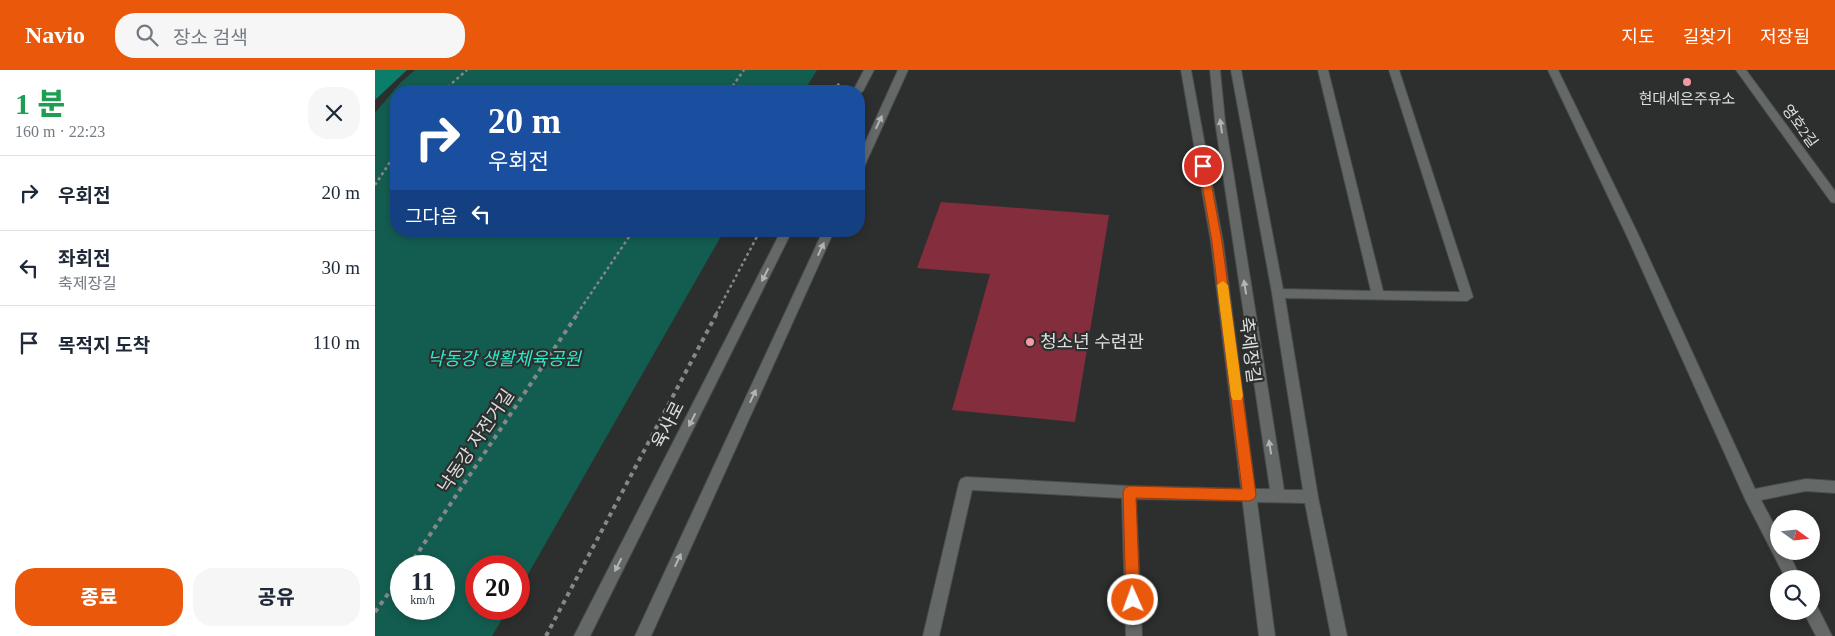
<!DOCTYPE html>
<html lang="ko">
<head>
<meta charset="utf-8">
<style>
  body { margin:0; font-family:"Times New Roman","Noto Sans KR",serif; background:#f6f6f7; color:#1f2937; height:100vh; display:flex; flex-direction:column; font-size:19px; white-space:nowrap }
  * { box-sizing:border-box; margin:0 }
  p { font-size:16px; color:#747a83 }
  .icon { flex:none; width:28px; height:28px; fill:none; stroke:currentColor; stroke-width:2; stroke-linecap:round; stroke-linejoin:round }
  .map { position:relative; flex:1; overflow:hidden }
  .details { display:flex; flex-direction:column; background:#fff; width:375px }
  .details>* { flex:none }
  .top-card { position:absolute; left:15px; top:15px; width:475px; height:152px; border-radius:20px; box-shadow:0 2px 8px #0003; background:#1a4fa0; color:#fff; overflow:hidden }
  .needle { width:32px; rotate:105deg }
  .tools { position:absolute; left:1395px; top:440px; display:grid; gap:10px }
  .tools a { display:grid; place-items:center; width:50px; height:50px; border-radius:50%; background:#fff; box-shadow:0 2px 8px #0003; font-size:25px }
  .speed { position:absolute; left:15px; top:485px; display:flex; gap:10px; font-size:25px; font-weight:700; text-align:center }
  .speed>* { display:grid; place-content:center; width:65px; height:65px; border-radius:50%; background:#fff; box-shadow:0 2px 8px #0003; line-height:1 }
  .speed small { font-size:12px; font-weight:400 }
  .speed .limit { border:8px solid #d22; background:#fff; color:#111 }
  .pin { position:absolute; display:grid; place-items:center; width:42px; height:42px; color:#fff; margin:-21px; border:2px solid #fff; border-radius:50%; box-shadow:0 1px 5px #0007 }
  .me { position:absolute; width:55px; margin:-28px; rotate:358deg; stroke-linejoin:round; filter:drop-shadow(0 0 4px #0008) }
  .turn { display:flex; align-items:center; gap:18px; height:105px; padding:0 15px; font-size:22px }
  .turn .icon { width:65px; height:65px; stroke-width:2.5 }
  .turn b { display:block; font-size:35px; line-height:42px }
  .then { display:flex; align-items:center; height:48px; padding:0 15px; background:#0003; gap:10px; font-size:19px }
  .round { display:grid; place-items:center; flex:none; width:52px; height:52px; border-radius:20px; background:#f6f6f7 }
  .headline { display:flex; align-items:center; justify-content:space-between; height:85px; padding:0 15px }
  h1 { font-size:30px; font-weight:800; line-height:38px; color:#1e9e55 }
  .primary-button { display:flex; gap:10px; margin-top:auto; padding:10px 15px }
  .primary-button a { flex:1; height:58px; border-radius:20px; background:#ea580c; color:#fff; font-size:20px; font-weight:800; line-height:58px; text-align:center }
  .primary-button a+a { background:#f6f6f7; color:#1f2937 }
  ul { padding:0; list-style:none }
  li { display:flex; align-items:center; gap:15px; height:75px; padding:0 15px; border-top:1px solid #e0e1e3 }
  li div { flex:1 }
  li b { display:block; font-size:19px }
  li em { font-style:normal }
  header { display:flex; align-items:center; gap:30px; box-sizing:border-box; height:70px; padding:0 25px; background:#ea580c; color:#fff }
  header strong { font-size:24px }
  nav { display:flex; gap:28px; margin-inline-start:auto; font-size:18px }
  .search { width:350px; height:45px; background:#f6f6f7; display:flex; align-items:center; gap:12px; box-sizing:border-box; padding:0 18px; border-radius:20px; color:#747a83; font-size:19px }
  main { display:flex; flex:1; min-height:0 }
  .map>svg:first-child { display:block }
  .green { fill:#135d50; fill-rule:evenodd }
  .water { fill:#0b7d6b }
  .building { fill:#842e3d }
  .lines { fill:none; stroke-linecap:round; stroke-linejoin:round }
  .service-casing { stroke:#484b4b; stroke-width:2 }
  .minor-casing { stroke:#484b4b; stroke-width:2 }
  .tertiary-casing { stroke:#484b4b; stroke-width:2 }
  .path-far1 { stroke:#868888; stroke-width:2.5; stroke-dasharray:3 3; stroke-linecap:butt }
  .path { stroke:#868888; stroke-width:4; stroke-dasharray:4.5 4.5; stroke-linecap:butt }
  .service { fill:#646867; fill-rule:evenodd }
  .minor { fill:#646867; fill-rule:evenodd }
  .tertiary { fill:#646867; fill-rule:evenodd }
  .oneway { fill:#b3b5b5 }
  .route { fill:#ea580c; stroke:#983908 }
  .slow { fill:#f59e0b }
  .poi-dot { fill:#f49aa4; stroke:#2c2f2e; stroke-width:2 }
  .labels { text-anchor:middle; stroke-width:4.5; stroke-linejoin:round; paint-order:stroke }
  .far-poi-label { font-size:15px; fill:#dddfdf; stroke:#2c2f2e }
  .far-street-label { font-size:15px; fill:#dddfdf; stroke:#2c2f2e }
  .poi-label { font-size:18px; fill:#dddfdf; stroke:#2c2f2e; text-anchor:start }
  .street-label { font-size:18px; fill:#dddfdf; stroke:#2c2f2e }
  .park-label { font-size:18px; font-style:italic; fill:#2aeacc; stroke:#2c2f2e }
</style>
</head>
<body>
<header>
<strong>Navio</strong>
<div class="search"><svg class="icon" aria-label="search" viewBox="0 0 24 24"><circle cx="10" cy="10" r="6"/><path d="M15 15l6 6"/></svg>장소 검색</div>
<nav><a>지도</a><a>길찾기</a><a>저장됨</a></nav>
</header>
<main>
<section class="details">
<div class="headline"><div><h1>1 분</h1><p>160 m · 22:23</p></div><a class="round"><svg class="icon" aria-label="close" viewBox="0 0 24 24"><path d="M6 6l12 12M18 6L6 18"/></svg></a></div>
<ul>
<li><svg class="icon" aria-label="right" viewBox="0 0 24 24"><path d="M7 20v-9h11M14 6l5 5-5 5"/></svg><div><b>우회전</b></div><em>20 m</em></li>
<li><svg class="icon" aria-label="left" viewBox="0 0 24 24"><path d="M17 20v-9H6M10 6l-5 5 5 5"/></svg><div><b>좌회전</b><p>축제장길</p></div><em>30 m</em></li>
<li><svg class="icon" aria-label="arrive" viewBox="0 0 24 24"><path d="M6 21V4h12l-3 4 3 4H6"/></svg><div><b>목적지 도착</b></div><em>110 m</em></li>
</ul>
<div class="primary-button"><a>종료</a><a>공유</a></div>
</section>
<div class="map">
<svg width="1460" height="566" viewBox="0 0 1460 566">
  <rect width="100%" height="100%" fill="#2c2f2e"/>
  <path class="green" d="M40,0H442L429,21H21V161H349L144,520V496H101V539H133L117,566H0V43L25,13ZM26,496H69V539H26Z"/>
  <path class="water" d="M0,0H32L0,30Z"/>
  <path class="building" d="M566,132L734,145L700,352L577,340L615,204L542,198Z"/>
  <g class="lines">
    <defs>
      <path id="service" d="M591,407L754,416L874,419L879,421L881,425L879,429L874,431L761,429L767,566H751L747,428L597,420L564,566H548L584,413L586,409Z"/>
      <path id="minor" d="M806,0H816L848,172L880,419H895L840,51L835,0H845L850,51L909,420H928L897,223L856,0H866L908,219L996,221L943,0H953L1008,221L1085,222L1014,0H1024L1098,227L1092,231L910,228L943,427L972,566H956L930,433L882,432L900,566H884L836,172Z
        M1173,0H1183L1263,164L1380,419L1431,409L1460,411V423L1431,421L1386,430L1404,464V481H1413L1426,509H1411L1371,431L1251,164Z
        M1361,0H1371L1460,121V133L1456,132Z
        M1436,533L1442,536L1457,566H1441L1428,541H1436Z"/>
      <path id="tertiary" d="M489,0H499L488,21L484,24V21H478Z
        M523,0H533L489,97L484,100V86Z
        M406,161H417L215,566H199Z
        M448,161H459L276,566H260Z"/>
    </defs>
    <use href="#service" class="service-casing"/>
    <use href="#minor" class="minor-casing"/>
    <use href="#tertiary" class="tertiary-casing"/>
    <path class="path-far1" d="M68,21L92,0
      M354,21L369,0
      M459,21L465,12
      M0,115L21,83
      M202,244L258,161
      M341,244L385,161"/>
    <path class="path" d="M34,496L203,243
      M0,542L26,506
      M171,566L342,243"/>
    <use href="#service" class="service"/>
    <use href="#minor" class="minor"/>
    <use href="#tertiary" class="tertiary"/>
  </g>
  <defs><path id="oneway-solid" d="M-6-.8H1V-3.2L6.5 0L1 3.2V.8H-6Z" transform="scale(1.25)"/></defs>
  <g class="oneway">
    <use href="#oneway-solid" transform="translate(504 52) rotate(-65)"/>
    <use href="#oneway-solid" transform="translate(846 56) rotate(-98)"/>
    <use href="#oneway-solid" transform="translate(446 179) rotate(-65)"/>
    <use href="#oneway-solid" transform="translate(390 205) rotate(117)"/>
    <use href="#oneway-solid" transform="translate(870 217) rotate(-99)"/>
    <use href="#oneway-solid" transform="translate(378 326) rotate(-65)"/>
    <use href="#oneway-solid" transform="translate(317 350) rotate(117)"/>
    <use href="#oneway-solid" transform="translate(895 377) rotate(-99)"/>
    <use href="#oneway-solid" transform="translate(303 490) rotate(-65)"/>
    <use href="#oneway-solid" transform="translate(243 495) rotate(117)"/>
  </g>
  <path class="route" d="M825,93H828L833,96L847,172L881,425L879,429L874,431L761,428L765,530L763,535L758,537L753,535L751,530L748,422L750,418L754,416L867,419L837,172L824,96Z"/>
  <path class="slow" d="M848,211L853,215L868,326L866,330H858L856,326L842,215Z"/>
  <g class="poi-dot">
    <circle cx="1312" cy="12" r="5"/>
    <circle cx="655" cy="272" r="5"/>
  </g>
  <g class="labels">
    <g class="far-poi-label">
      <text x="1312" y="34">현대세은주유소</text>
    </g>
    <g class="far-street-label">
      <text transform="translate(1425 56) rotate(54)" y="5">영호2길</text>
    </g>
    <g class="poi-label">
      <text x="665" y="278">청소년 수련관</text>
    </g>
    <g class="street-label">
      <text transform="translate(875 280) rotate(83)" y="6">축제장길</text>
      <text transform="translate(293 355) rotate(-63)" y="6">육사로</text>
      <text transform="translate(101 371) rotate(-56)" y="6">낙동강 자전거길</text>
    </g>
    <g class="park-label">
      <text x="129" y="295">낙동강 생활체육공원</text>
    </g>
  </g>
</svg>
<div class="tools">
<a><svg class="needle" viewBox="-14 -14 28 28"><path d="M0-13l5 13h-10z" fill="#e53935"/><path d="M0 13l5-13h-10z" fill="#747a83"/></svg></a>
<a><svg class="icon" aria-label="search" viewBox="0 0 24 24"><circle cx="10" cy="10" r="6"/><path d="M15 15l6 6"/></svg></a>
</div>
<div class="speed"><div>11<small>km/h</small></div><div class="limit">20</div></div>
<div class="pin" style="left:828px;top:96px;background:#d93025"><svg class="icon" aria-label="arrive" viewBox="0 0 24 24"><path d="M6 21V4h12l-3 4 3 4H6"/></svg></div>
<svg class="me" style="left:758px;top:530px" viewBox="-20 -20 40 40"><circle r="17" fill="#ea580c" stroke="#fff" stroke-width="3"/><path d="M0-11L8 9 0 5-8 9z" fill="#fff"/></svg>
<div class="top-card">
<div class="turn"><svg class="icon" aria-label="right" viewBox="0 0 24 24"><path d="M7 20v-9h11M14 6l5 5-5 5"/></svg><div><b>20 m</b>우회전</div></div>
<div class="then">그다음<svg class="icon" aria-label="left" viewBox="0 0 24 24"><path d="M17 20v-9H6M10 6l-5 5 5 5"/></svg></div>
</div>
</div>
</main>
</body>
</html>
